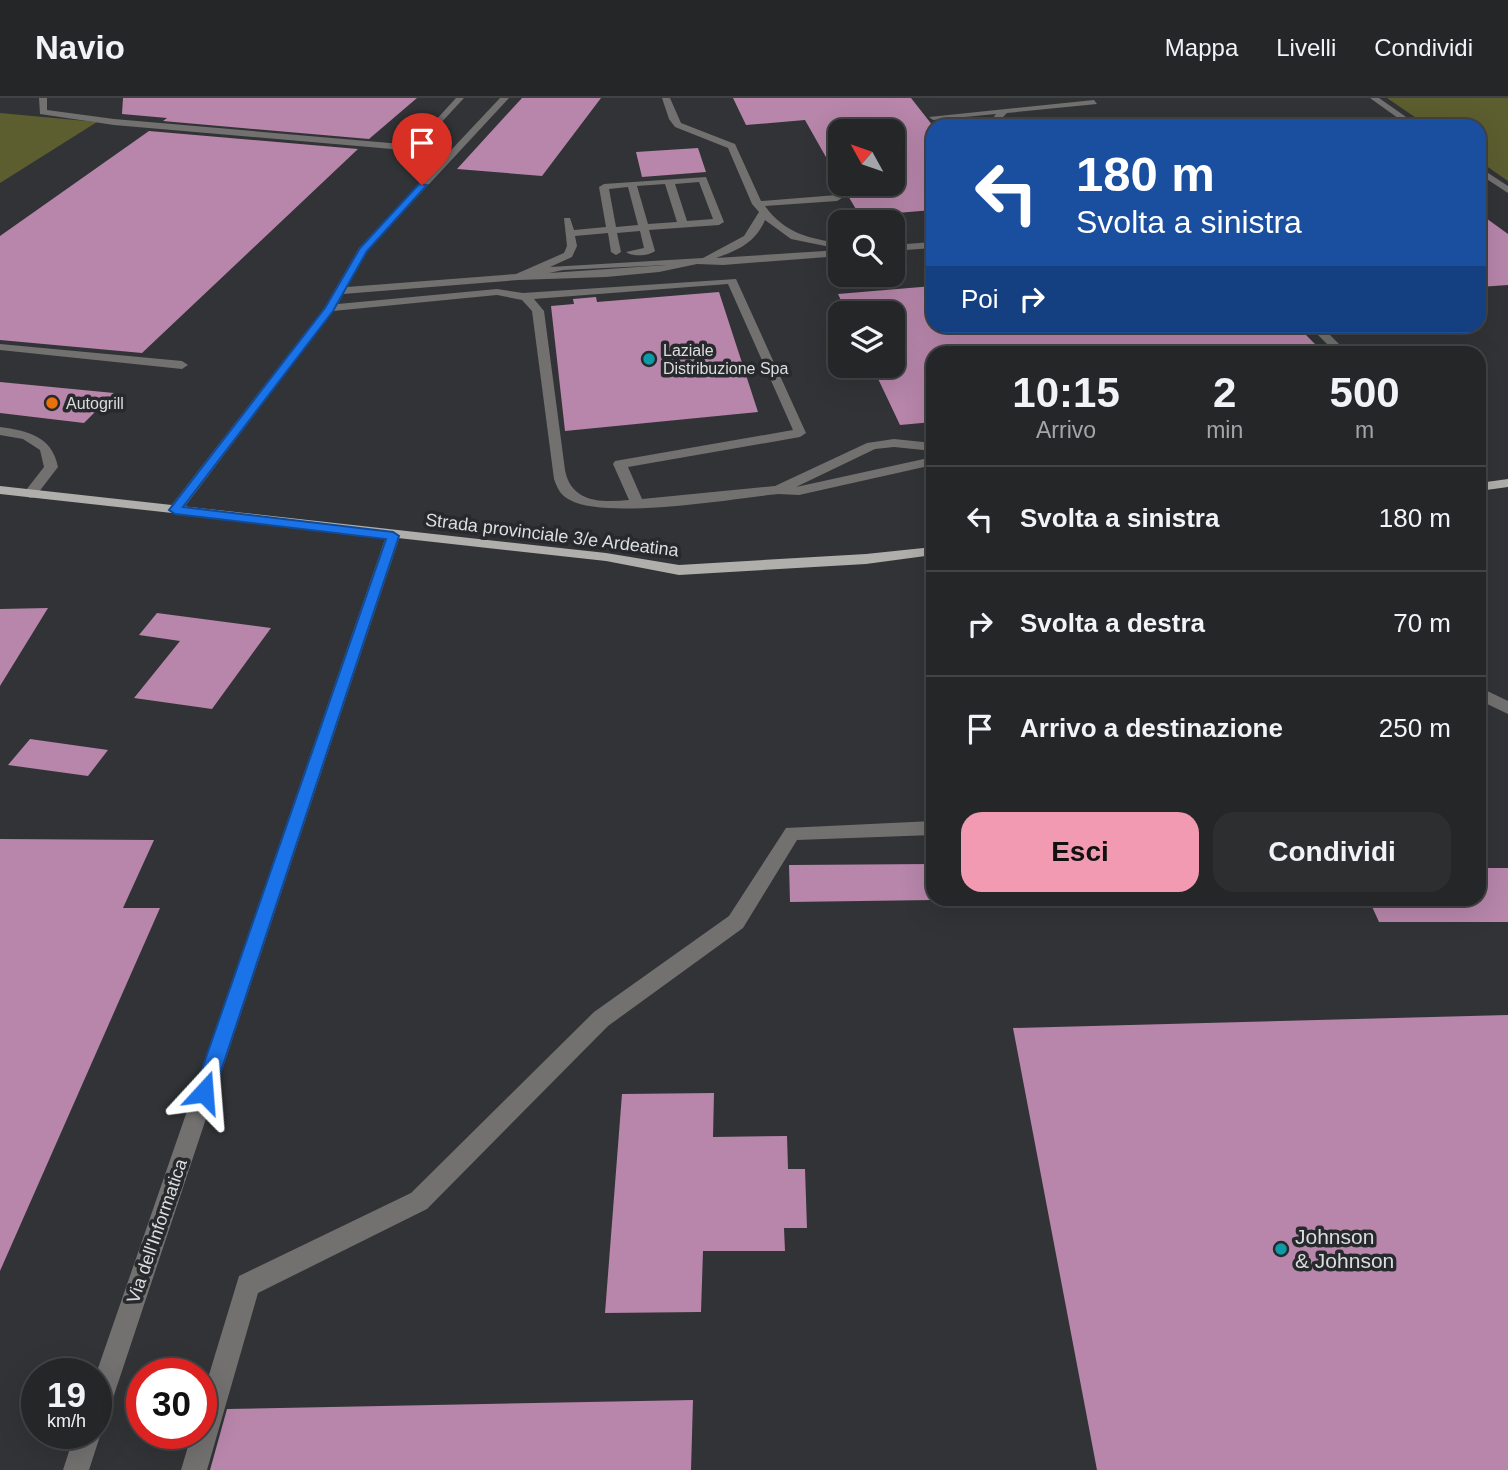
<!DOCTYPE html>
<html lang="it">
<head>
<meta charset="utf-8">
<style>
  body { margin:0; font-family:Helvetica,sans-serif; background:#2d2e30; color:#f1f3f6; height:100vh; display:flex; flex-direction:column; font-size:26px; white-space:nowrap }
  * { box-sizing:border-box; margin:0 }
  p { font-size:23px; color:#a3a5a8 }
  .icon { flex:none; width:38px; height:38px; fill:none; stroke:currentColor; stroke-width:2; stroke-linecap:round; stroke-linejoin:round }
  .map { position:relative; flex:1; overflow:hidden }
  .side { position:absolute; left:926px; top:248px; width:560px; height:560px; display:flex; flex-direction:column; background:#252628; border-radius:21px; box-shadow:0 7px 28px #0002,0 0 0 2px #424345 }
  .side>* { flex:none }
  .guide { position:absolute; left:926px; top:21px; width:560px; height:214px; border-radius:21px; box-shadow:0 7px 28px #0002,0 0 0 2px #424345; background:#1a4fa0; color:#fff; overflow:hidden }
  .needle { width:46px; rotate:310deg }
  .tools { position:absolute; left:828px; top:21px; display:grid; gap:14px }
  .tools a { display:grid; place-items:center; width:77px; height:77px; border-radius:14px; background:#252628; box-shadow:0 7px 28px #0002,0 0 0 2px #424345; font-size:35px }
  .speed { position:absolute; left:21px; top:1260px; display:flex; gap:14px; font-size:35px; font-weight:700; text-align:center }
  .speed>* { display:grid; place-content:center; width:91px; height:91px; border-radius:50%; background:#252628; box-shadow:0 7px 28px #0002,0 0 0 2px #424345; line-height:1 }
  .speed small { font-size:18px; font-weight:400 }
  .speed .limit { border:10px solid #d22; background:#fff; color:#111 }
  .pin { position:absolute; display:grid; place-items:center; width:60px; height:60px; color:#fff; margin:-72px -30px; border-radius:50% 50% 50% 0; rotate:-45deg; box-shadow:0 0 7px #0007 }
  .pin .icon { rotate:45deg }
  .me { position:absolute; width:77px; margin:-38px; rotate:19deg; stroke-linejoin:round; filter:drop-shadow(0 0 5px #0008) }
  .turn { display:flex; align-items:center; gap:24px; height:147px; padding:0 35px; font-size:32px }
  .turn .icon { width:91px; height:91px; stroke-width:2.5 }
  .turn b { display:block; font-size:49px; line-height:60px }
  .then { display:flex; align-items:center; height:66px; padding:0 35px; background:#0003; gap:14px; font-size:26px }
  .eta { display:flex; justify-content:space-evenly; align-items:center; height:119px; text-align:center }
  .eta b { font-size:42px; font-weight:800; line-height:49px }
  .primary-button { display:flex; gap:14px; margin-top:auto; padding:14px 35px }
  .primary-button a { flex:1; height:80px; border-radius:21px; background:#f19ab2; color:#111; font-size:28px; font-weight:800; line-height:80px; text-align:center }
  .primary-button a+a { background:#2d2e30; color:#f1f3f6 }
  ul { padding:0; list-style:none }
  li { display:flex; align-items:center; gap:21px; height:105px; padding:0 35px; border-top:2px solid #424345 }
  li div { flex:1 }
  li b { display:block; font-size:26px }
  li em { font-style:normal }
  header { display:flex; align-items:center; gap:42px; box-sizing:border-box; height:98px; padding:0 35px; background:#252628; border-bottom:2px solid #424345 }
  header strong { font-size:33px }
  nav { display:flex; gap:38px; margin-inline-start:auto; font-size:24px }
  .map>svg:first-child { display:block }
  .green { fill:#5d5e2f }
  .building { fill:#b786aa }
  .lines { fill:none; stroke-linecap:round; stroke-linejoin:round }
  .minor { fill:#727170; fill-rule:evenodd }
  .major { fill:#b1afac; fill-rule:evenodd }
  .route { fill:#1a73e8; stroke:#114b97; stroke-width:2 }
  .culture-dot { fill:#0f9aa8; stroke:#27292c; stroke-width:2.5 }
  .food-dot { fill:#e8710a; stroke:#27292c; stroke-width:2.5 }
  .labels { text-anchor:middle; stroke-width:7; stroke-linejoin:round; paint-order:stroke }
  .far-poi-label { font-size:16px; fill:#dcdddf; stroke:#27292c; text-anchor:start }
  .street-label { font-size:18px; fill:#dcdddf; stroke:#27292c }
  .near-poi-label { font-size:21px; fill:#dcdddf; stroke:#27292c; text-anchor:start }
</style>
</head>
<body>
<header>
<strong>Navio</strong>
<nav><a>Mappa</a><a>Livelli</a><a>Condividi</a></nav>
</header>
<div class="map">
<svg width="1508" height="1372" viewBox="0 0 1508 1372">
  <rect width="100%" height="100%" fill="#313336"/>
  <path class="green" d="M1387,0H1508V83L1479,63V28H1428Z
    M0,15L97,24L0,85Z"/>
  <path class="building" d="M123,0H417L369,41L163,23L167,20L122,16Z
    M522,0H601L542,78L457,71Z
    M733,0H911L933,28V112L860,118L841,86H892V33H840V84L805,22L746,27Z
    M149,33L358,51L142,255L0,242V138Z
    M698,50L706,74L642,79L636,54Z
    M1479,115L1508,136V187L1479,189Z
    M933,188V228H1297L1325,256H933V324L900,327L872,268H892V215H847L838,196Z
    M719,194L758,314L565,333L551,208L574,206L573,201L596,199L597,204Z
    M0,284L114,295L84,325L0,315Z
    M48,510L0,588V511Z
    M157,515L271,530L212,611L134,600L180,543L139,537Z
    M30,641L108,652L88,678L8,667Z
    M0,741L154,742L123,810H160L0,1173Z
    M933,766V802L790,804L789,767Z
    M1479,770H1508V824H1379L1369,802H1479Z
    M1508,917V1372H1097L1013,930Z
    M714,995L713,1039L787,1038L788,1071H805L807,1130H784L785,1153H703L701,1214L605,1215L622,996Z
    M693,1302L691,1372H210L227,1311Z"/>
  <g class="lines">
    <path class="minor" d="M39,0H47V12L114,21L413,47L456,0H464L415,53L114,27L40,16Z
      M500,0H509L367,153L347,189L516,176L564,155L567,148L564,120H570L574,132L606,129L599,89L604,86L706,79L724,124L719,127L649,132L655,153C649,158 632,159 626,154L644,150L640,133L617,135L621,154L616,157L611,154L608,135L575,138L577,148L572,159L550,169L703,160L744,138L759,114L752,106L728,50L675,29L669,21L662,0H670L681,25L735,46L761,103L837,97L842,100L837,103L765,108C784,135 810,141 840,145V151L791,141L765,122C755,145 738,152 716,160L840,152V158L723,167L697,166L659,174L606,179L518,182L343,196L338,206L497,191L523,195L736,181L806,335L800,339L628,369L642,401L775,388L867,345L894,341L933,345V353L894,349L875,351L796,389L933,359V367L799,397L778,396C732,401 606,422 570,402C561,398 557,390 554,381L532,213L522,202L497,197L333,213L180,415H170V409L325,209L359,150ZM699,84L713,121L687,123L675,86ZM665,86L677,124L648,126L637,88ZM628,89L638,127L616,129L609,91ZM667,167L549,175L563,172ZM728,186L793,332L615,363L613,366L629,402C600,405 571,404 565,372L544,213L534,201Z
      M1370,0H1379L1419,28H1409Z
      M1094,2L1097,6L1007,15L1002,20L1008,28H999L993,20L996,16L933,22L929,19Z
      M1479,69L1508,88V95L1479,76Z
      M933,144V150L892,153V147Z
      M1309,228H1321L1349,256H1337Z
      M0,246L182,263L188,267L182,271L0,252Z
      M0,329C28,333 52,338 58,369L35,399L30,400L23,396L44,369L40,352L23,341L0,337Z
      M393,434L400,438L109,1312L105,1321L96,1325V1276L386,438Z
      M1479,589L1508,603V616L1479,602Z
      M933,723V737L797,742L743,830L608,928L427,1111L258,1195L207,1372H181L192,1335H201V1303L239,1178L411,1095L594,914L729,818L786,730Z
      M96,1325L101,1335L89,1372H63L75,1335H96Z"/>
    <path class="major" d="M1508,381V389L1479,393V385Z
      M0,388L606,455L679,467L866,456L933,449V457L866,466L679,477L606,463L0,396Z"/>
  </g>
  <path class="route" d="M419,86L427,87L367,153L333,213L183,409L393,434L399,438L214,994L211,1000L204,1003L197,1000L194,994L386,441L175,416L169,412L325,210L360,150Z"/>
  <g class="culture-dot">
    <circle cx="649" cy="261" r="7"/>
    <circle cx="1281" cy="1151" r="7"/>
  </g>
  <circle class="food-dot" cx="52" cy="305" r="7"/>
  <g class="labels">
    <g class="far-poi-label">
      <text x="663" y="258">Laziale<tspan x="663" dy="18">Distribuzione Spa</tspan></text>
      <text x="66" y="311">Autogrill</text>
    </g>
    <g class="street-label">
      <text transform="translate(552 437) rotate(7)" y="6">Strada provinciale 3/e Ardeatina</text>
      <text transform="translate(157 1133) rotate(-71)" y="6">Via dell'Informatica</text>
    </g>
    <g class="near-poi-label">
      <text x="1295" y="1146">Johnson<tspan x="1295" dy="24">&amp; Johnson</tspan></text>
    </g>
  </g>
</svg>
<div class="tools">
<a><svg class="needle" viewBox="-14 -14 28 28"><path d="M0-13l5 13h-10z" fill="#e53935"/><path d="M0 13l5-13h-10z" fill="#a3a5a8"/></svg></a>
<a><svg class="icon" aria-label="search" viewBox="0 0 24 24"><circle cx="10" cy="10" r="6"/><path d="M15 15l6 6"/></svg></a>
<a><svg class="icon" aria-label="layers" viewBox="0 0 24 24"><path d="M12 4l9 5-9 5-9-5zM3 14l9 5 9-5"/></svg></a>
</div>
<div class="speed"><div>19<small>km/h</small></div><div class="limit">30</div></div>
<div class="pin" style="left:422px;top:87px;background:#d93025"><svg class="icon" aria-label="arrive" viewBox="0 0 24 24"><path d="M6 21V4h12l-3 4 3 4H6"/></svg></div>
<svg class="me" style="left:204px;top:994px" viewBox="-20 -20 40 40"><path d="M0-17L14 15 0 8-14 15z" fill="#1a73e8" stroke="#fff" stroke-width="4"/></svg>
<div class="guide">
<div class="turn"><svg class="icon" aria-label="left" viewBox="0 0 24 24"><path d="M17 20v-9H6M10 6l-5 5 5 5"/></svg><div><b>180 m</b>Svolta a sinistra</div></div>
<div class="then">Poi<svg class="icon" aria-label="right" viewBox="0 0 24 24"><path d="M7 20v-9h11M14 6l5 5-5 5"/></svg></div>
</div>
<section class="side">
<div class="eta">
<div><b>10:15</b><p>Arrivo</p></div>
<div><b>2</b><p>min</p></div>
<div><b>500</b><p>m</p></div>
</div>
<ul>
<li><svg class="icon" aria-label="left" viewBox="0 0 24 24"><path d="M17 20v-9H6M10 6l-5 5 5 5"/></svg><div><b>Svolta a sinistra</b></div><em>180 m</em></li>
<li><svg class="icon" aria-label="right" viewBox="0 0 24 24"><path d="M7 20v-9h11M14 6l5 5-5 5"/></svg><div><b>Svolta a destra</b></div><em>70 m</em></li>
<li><svg class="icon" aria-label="arrive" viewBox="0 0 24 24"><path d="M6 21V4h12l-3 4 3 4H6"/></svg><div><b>Arrivo a destinazione</b></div><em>250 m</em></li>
</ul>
<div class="primary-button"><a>Esci</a><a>Condividi</a></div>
</section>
</div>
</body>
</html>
